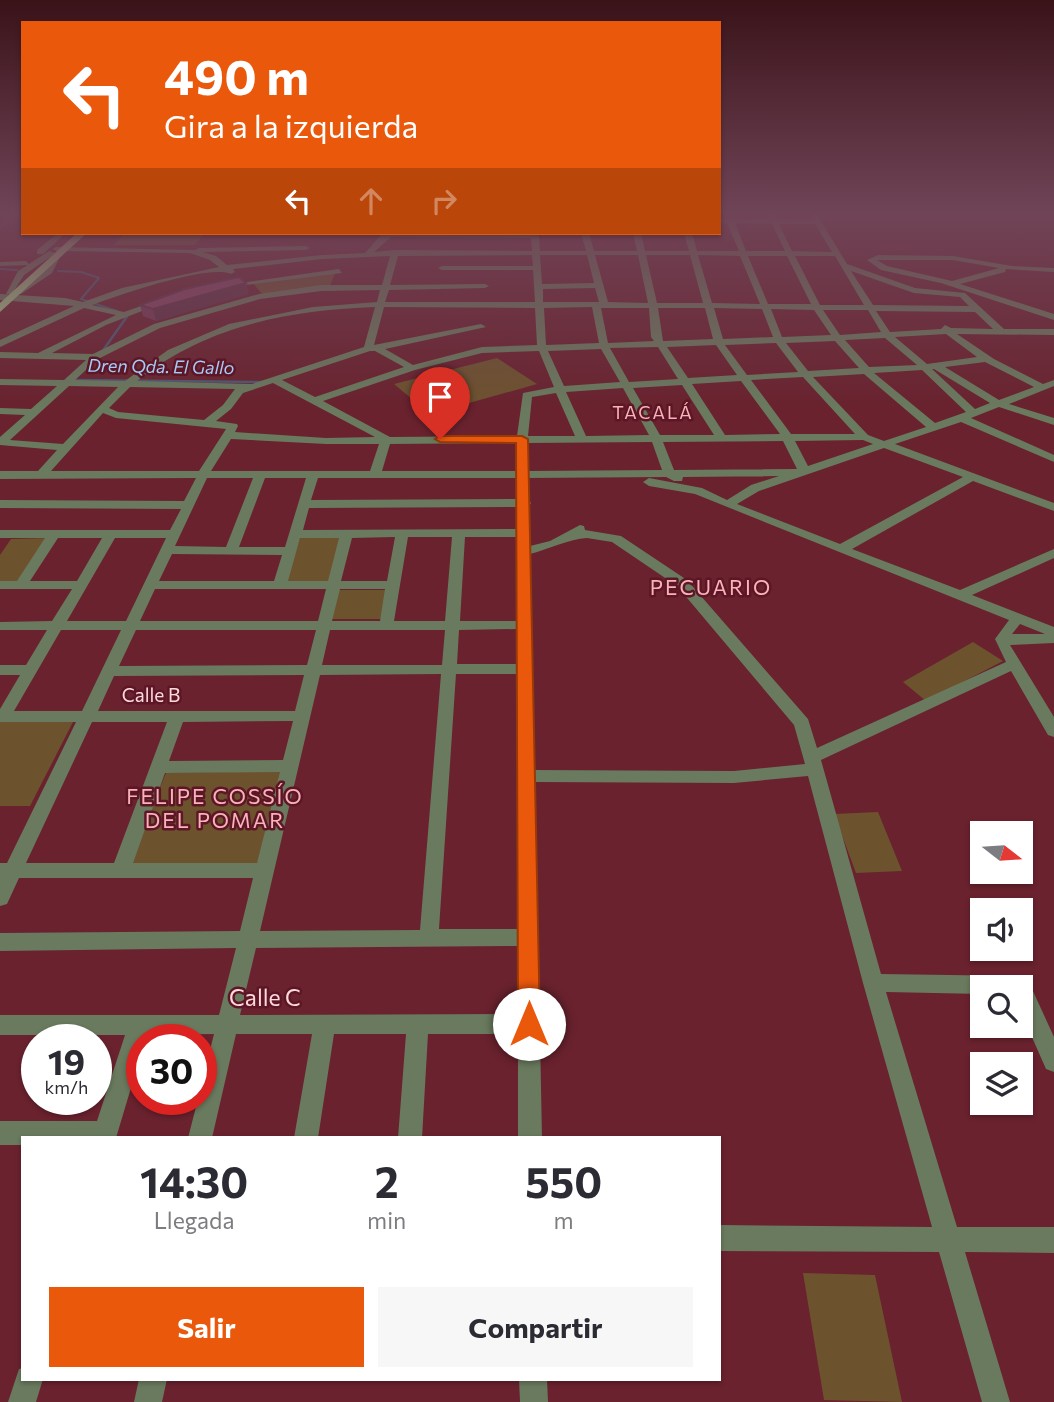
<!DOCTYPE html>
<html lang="es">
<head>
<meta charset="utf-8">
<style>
  body { margin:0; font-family:Commissioner,sans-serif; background:#f7f7f7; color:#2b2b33; height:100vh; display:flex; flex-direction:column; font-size:26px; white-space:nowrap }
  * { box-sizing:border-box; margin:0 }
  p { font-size:23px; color:#7c7c81 }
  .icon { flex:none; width:38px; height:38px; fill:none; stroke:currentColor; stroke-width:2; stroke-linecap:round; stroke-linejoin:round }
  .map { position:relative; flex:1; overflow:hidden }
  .sheet { position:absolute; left:21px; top:1136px; width:700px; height:245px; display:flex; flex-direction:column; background:#fff; border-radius:0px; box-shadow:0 2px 5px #0004 }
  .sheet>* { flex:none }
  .top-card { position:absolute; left:21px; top:21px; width:700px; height:214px; border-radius:0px; box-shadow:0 2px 5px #0004; background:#ea580c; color:#fff; overflow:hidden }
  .needle { width:46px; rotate:107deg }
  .fabs { position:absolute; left:970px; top:821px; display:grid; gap:14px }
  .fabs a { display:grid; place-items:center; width:63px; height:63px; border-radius:0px; background:#fff; box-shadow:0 2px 5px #0004; font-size:35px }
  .speed { position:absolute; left:21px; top:1024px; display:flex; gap:14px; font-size:35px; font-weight:700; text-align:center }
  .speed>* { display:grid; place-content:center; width:91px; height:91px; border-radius:50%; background:#fff; box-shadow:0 2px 5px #0004; line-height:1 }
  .speed small { font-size:18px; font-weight:400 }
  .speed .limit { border:10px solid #d22; background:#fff; color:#111 }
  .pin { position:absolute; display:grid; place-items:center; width:60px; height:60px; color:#fff; margin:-72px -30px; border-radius:50% 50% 50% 0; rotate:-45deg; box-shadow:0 0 7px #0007 }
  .pin .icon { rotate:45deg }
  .me { position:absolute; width:77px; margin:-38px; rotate:0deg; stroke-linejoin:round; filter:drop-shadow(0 0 5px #0008) }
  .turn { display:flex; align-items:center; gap:24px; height:147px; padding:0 28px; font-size:32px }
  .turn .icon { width:91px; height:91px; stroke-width:2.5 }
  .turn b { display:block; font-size:49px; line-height:60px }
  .lanes { display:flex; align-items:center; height:66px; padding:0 28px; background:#0003; justify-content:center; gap:35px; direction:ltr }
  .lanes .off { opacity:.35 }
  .eta { display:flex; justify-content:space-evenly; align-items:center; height:119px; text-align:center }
  .eta b { font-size:42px; font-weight:700; line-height:49px }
  .button { display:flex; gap:14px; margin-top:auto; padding:14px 28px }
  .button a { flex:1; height:80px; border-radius:0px; background:#ea580c; color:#fff; font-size:28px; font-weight:700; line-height:80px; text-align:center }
  .button a+a { background:#f7f7f7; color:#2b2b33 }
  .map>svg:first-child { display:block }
  .green { fill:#6d522e }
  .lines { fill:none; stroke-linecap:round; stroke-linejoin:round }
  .stream-far1 { stroke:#4c5872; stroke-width:2 }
  .stream { stroke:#4c5872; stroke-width:2.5 }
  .minor { fill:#697a5e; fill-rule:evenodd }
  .highway { fill:#a1ca86; fill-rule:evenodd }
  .wall { fill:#733a54 }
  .shaded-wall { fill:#5e3045 }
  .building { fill:#864462; stroke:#5e3045; stroke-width:2 }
  .route { fill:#ea580c; stroke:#983908; stroke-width:2 }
  .labels { text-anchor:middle; stroke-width:5; stroke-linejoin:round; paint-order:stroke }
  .far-water-label { font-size:18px; font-style:italic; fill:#a5cbf9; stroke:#5d1625 }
  .far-neighbourhood-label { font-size:18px; letter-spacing:2px; fill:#f8b2b9; stroke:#5d1625 }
  .street-label { font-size:19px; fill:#fdd9db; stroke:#5d1625 }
  .neighbourhood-label { font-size:21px; letter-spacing:2px; fill:#f8b2b9; stroke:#5d1625 }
  .near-street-label { font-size:23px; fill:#fdd9db; stroke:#5d1625 }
</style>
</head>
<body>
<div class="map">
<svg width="1054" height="1402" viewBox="0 0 1054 1402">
  <rect width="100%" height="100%" fill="#69222e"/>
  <path class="green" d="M125,233H205L195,245H113Z
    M335,273L330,286L263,295L252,282Z
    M497,358L537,384L430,414L394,384Z
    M301,535H342L330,583H285Z
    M49,538L19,583H0V555L11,539Z
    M339,590H388L383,619H332Z
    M973,642L1003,661L926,701L903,682Z
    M0,722H73L30,806H0Z
    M284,771L259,866H128L166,773Z
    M878,812L902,871L856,873L834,814Z
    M803,1273L875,1275L902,1402L824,1400Z"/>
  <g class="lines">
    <path class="stream-far1" d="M0,227L19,213
      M0,269L17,270
      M58,271L81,272L99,278L81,299L117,311
      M126,316L128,314"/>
    <path class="stream" d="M104,349L128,315
      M75,380L263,382"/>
    <path class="minor" d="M767,213H774L777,219L813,220L809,213H816L847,264L915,288L965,293L1004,329H1054V335L957,334L994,359L1043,384L1054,380V386L1009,404L1054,418V425L999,407L971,418L1054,455V462L961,422L895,444L1054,503V511L973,481L852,549L960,590L1054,549V558L972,595L1054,627V643L1010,645L1054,717V737L1048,735L1011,671L821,760L881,974L1020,976L1027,978L1054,1037V1072L1046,1069L1020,1010V987H982V994L886,992L957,1227H1054V1253L965,1252L1010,1402H982L939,1252L719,1251V1225L932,1227L863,983L808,776L734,783L535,782L542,1138H518V1034H428L422,1138H398L406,1034H334L318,1138H294L312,1034H236L212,1138H188L198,1099H201V1086L214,1034L147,1035L145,1040H142V1051L116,1138H23V1145H0V1121H97L125,1035H0V1015H219L236,948L0,951V933L240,931L253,878H19L7,904L0,906V863H7L76,722H0V709L20,675H0V665H26L47,630H0V622L52,621L72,589H0V581H17L45,538H0V530H170L181,509L0,508V500L184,501L196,478L0,479V471H38L57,450L0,445V437L25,415L0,414V408L31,409L57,386L0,385V379L64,380L86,360L0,358V352L38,353L116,315L84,308L0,347V340L74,306L0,300V294L65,298L83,302L122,288L219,267L210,260L190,253L63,251L52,273L21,294H15V290L46,269L57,251L52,249L56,247L195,250L199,248L306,246L310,248L306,250L203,252L216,256L227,265L322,255L365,253L381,235L390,233L535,234L539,236L540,251H586L581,233H589L594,251H637L633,233H641L645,251H689L684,233H692L697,251H739L727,223H719V219H770ZM735,223L772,224L785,251H746ZM779,224H815L832,252L792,251ZM391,237L531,238L532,251L395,250L374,252ZM532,255L533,266H442L438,268L442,270H533L535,302H385L389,290L485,288L489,286L485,284L390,285L398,256ZM540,255H587L594,283L542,284ZM595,255H638L648,303L608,302ZM646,255H690L703,303H657ZM698,255L740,256L760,304L712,303ZM390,256L382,285H321L259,294L154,324L93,354L52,353L106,325L165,302L158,300L124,312L92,305C119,295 208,264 231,274L235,272L233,269L322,259ZM748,256H787L811,304H768ZM795,256H835L864,305H820ZM851,271L914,293L960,297L969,306L873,305ZM595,288L599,302H543V289ZM380,290L377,302L313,307L229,324L168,350L125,381L75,380L98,359L160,328L260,299L321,291ZM375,307L364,347L252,384L137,381C205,326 289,310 375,307ZM384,307L535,308L537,345L482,347L413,365L385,349L486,327L481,324L374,345ZM592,307L599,343L546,345L544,308ZM601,308H649L651,337L654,341L608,343ZM658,308H705L713,339L663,341ZM714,308L762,309L773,337L723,339ZM771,309L814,310L831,335L782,337ZM823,310H868L881,332L840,335ZM876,311L975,312L993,329L951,328L945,325L941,329L890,332ZM946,334L977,357L927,364L895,337ZM885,338L917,365L869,367L845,340ZM835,341L859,368L808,371L786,343ZM776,343L798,372L747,375L725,345ZM716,345L737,375L688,378L667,347ZM658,347L678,379L629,382L610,348ZM601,349L620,382L564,386L548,351ZM370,351H375L404,367L315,397L282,380ZM539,351L554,387L523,393L517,436L390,437L323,401L415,370L482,353ZM985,362L1034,387L999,400L945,367ZM932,369H934L990,403L975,409ZM922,370L966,412L935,423L874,373ZM864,374L926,427L884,441L868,435L813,377ZM803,377L855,434H791L751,380ZM741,381L780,434L725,435L692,384ZM273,383L375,437L326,438L235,432L238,426L237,424L216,421L231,409L243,393ZM682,385L714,435H660L633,388ZM69,386L118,387L63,444L10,440ZM130,387L235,389L223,405L204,420L118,412L109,408ZM623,388L649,435L586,436L566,392ZM556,393L575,436H528L532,397ZM103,413L116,418L226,429L199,471H51ZM231,439L326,444H379L370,471H211ZM863,440L873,444L808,466L795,441ZM783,441L797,469L674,470L663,442ZM652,442L662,470L528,471V443ZM516,443L517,471H382L390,444ZM884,448L963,477L840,544L737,504L759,491ZM779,476L751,485L727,500L702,488L649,478L643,482L649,486L695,494L1009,620L995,639L1006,662L817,748L808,719L687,580L621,536L585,530L584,526L580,525L550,541L530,546L529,506L531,503L529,500L528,478L666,477L674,481H682L683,477ZM207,478H253L226,547L175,546ZM265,478H306L285,547H239ZM318,478H517V499L311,500ZM517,507V529L303,530L309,508ZM395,537L387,581H341L352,538ZM408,537H452L445,621H394ZM465,537H517V621H460ZM58,538H102L77,581H30ZM115,538H166L126,621H67ZM300,538H339L328,581H288ZM587,538L612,542L677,586L794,725L805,764L734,771L534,770L530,554C549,549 569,539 587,538ZM172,554L282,555L274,581H159ZM155,589H326L318,621H140ZM340,589H385L380,621H332ZM1020,624L1045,634H1012ZM517,629V664H457L459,630ZM61,630H121L82,711H14ZM136,630H316L307,665L119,666ZM330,630H445L442,665H322ZM441,674L420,930L260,931L320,675ZM456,674H517L518,929H439ZM304,675L295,711H98L114,676ZM293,721L283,760L169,761L183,722ZM92,722H167L114,863H26ZM280,772L257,863H133L165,773ZM518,946V1014L240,1015L256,948Z
      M58,233H66L43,254H37V250Z
      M49,251L56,253L24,275L12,294H6L18,271L28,265L0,266V262L26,261L29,264Z
      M878,255L953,256L1012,266L1054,268V272L1006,269L1005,272L960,284L1054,314V320L941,283L881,270L867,260ZM877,260H953L999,268L952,281L887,266Z
      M339,269L342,273L223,288L219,286Z
      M23,1368V1379H43L36,1402H8L19,1369Z
      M139,1379H167L162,1402H134Z
      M519,1379H547L548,1402H520Z"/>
    <path class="highway" d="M77,233H87L0,312V303Z"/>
  </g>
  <path class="wall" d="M246,283L248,294L156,321L143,316L140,305Z"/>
  <path class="shaded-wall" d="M246,283L248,294L156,321L153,309Z"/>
  <path class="building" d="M239,277L246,283L153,309L140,305L185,289Z"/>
  <linearGradient id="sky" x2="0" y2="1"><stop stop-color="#3a1319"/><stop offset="0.52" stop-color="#704457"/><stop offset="1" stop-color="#704457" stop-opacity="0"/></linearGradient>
  <rect width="1054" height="409" fill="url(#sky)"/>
  <path class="route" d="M522,436L528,439L540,1024L537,1031L529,1034L521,1031L518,1024L516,443L440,442L435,439L440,436Z"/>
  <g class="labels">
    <g class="far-water-label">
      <text transform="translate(161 367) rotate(1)" y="6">Dren Qda. El Gallo</text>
    </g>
    <g class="far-neighbourhood-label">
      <text x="653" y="419">TACALÁ</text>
    </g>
    <g class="street-label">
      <text x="151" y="702">Calle B</text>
    </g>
    <g class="neighbourhood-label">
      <text x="711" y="595">PECUARIO</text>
      <text x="215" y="804">FELIPE COSSÍO<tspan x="215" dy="24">DEL POMAR</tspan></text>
    </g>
    <g class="near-street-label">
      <text x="265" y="1006">Calle C</text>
    </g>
  </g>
</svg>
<div class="fabs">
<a><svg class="needle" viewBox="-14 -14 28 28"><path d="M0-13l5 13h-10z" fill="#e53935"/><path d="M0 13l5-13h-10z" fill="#7c7c81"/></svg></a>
<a><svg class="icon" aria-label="sound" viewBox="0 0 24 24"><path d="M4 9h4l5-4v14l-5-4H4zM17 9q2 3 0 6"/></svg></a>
<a><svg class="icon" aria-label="search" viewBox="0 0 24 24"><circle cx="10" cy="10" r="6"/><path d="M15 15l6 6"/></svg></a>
<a><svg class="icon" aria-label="layers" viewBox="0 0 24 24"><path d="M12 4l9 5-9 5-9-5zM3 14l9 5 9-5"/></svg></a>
</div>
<div class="speed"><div>19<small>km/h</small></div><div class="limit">30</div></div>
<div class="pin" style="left:440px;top:439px;background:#d93025"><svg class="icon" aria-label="arrive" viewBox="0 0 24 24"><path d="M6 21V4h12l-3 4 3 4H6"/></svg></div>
<svg class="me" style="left:529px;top:1024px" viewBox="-20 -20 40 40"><circle r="19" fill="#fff"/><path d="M0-13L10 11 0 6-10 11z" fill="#ea580c"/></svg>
<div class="top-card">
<div class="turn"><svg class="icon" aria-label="left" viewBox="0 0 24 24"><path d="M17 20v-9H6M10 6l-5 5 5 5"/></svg><div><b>490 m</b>Gira a la izquierda</div></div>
<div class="lanes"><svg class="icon" aria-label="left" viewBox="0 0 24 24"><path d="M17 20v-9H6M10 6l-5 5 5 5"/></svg><svg class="icon off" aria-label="ahead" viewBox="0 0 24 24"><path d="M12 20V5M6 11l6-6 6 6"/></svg><svg class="icon off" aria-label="right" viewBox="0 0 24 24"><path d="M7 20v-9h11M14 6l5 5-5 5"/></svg></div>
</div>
<section class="sheet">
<div class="eta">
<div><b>14:30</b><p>Llegada</p></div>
<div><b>2</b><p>min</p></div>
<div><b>550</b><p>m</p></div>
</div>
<div class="button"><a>Salir</a><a>Compartir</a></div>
</section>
</div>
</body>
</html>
